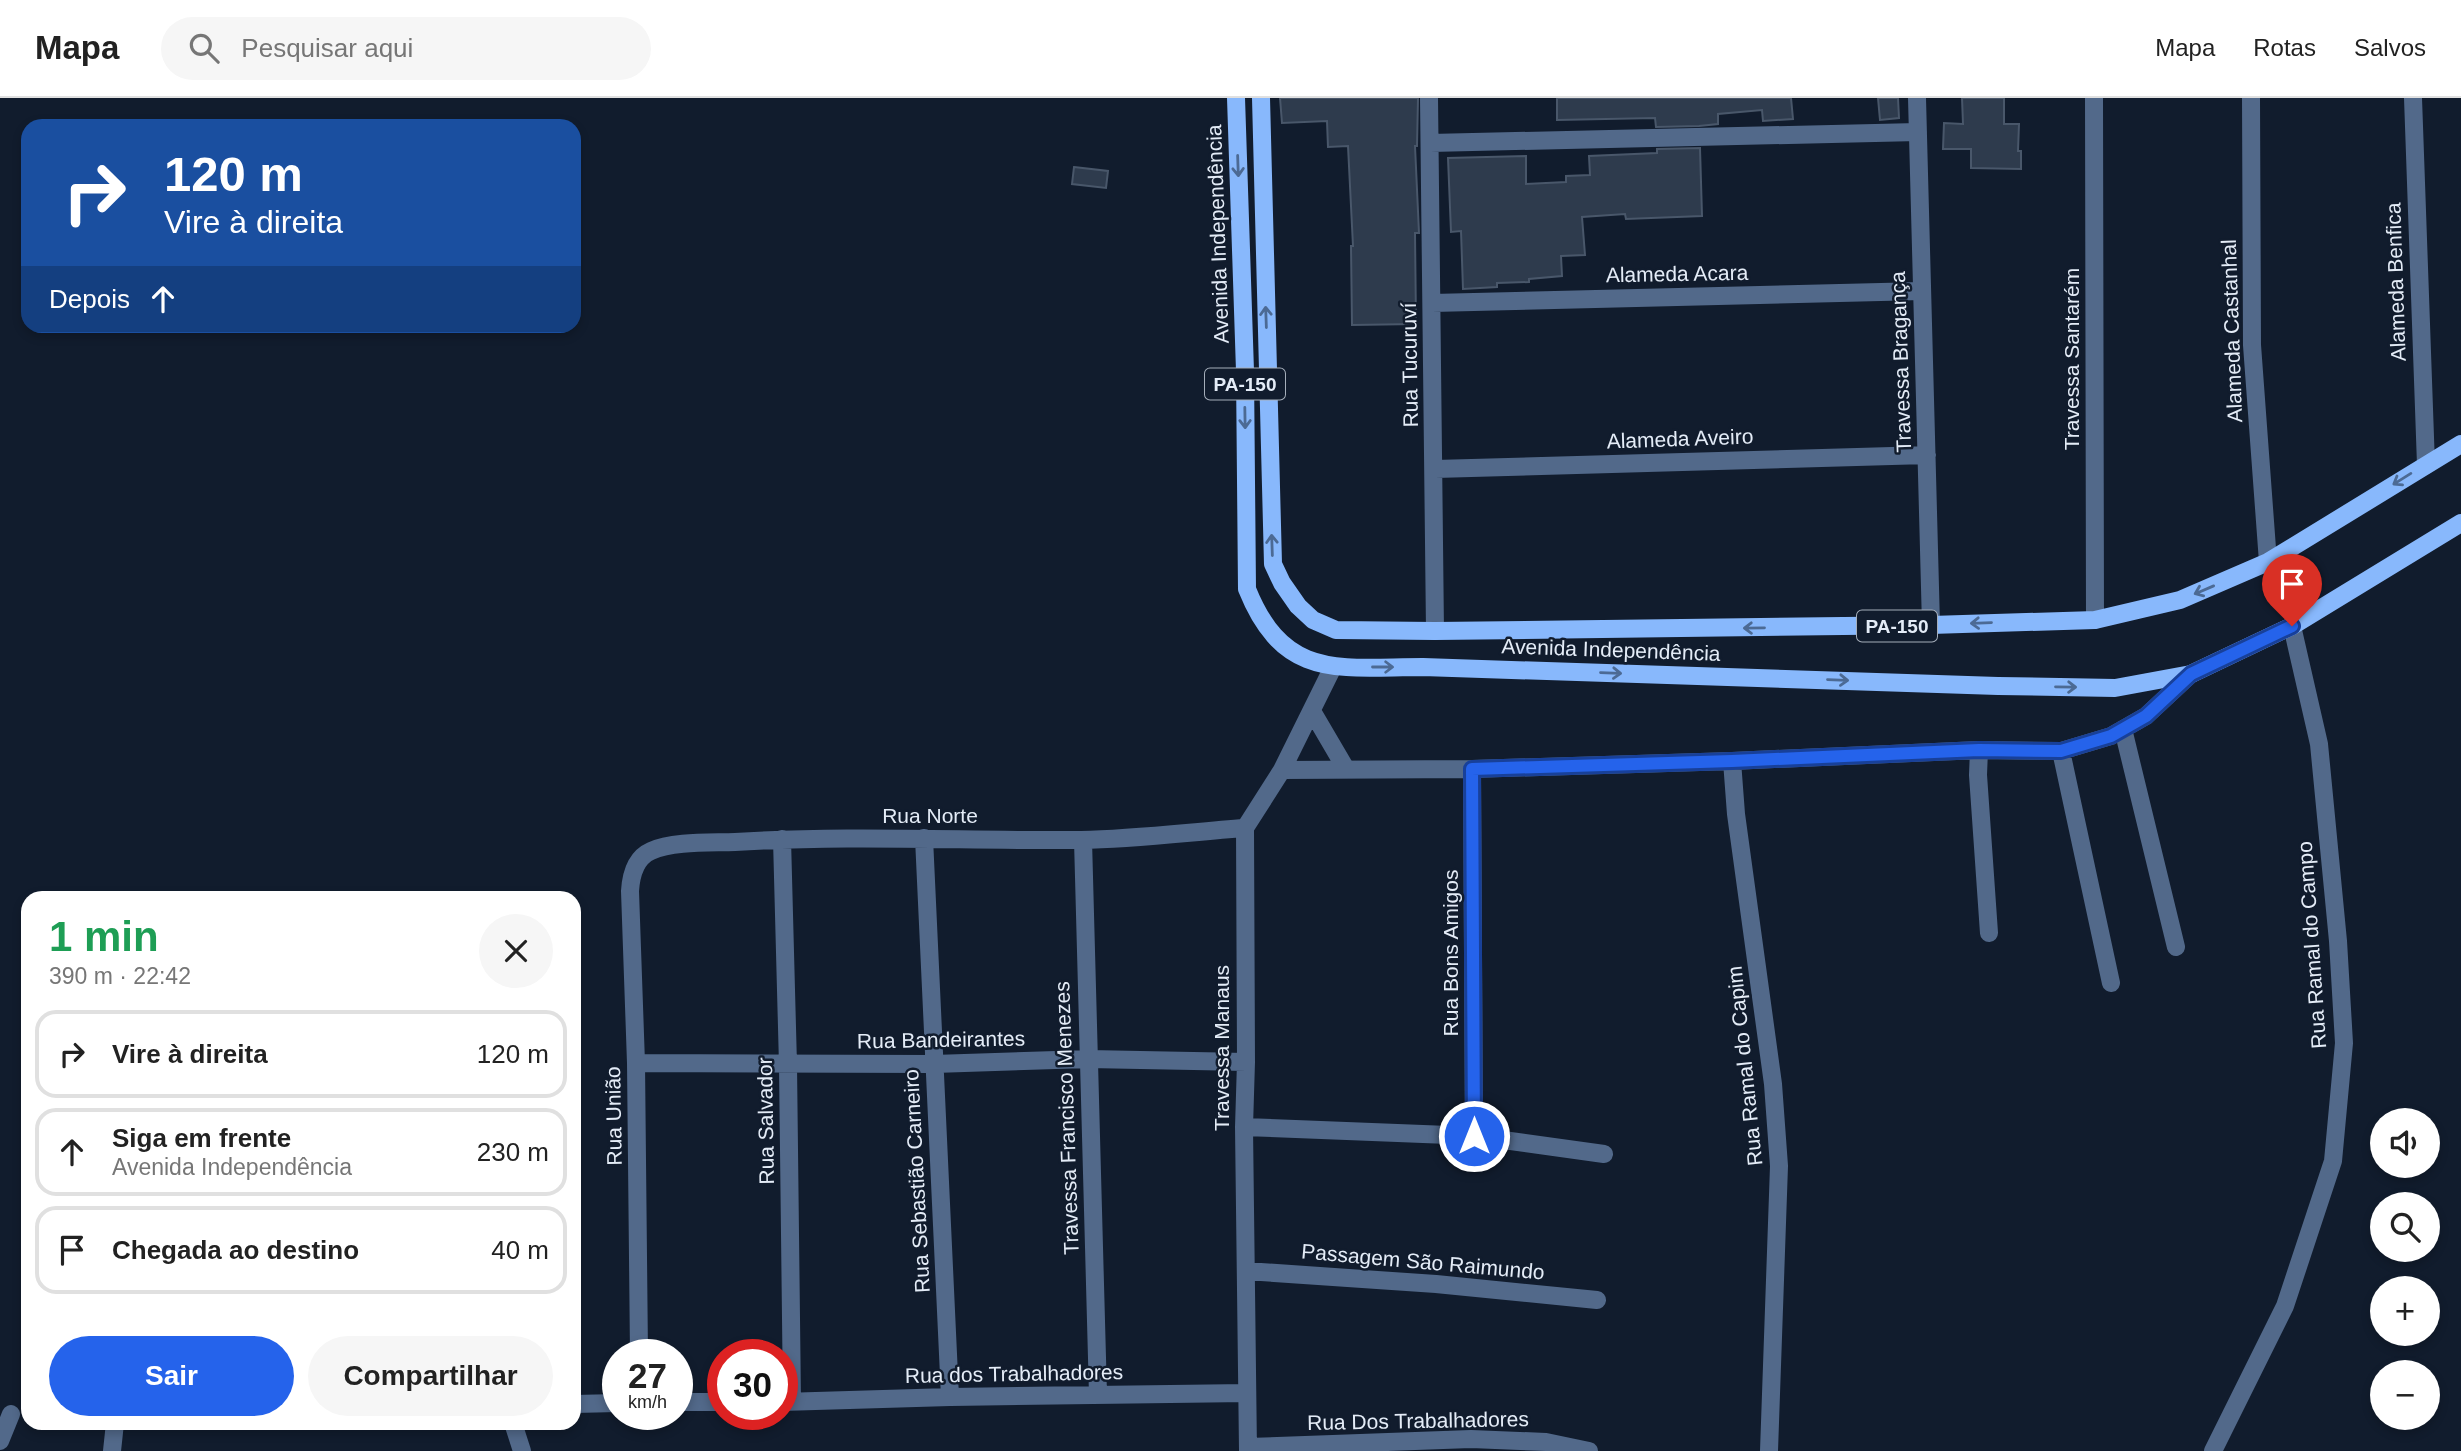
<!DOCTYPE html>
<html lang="pt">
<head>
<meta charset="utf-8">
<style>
  body { margin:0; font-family:Helvetica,sans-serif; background:#f6f6f6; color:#222; height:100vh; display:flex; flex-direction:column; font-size:26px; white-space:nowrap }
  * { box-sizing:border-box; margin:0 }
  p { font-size:23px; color:#767676 }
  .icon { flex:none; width:38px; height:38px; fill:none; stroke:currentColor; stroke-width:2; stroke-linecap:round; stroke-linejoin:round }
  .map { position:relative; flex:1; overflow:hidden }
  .panel { position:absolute; left:21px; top:793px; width:560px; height:539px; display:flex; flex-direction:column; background:#fff; border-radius:21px; box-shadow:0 4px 10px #0003 }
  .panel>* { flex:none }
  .top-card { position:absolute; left:21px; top:21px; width:560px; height:214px; border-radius:21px; box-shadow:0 4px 10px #0003; background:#1a4fa0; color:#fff; overflow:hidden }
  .controls { position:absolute; left:2370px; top:1010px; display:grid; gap:14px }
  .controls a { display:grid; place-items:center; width:70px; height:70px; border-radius:50%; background:#fff; box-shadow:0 4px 10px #0003; font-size:35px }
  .speed { position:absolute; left:602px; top:1241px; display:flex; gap:14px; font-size:35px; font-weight:700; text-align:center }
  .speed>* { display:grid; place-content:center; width:91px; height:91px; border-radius:50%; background:#fff; box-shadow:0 4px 10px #0003; line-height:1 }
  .speed small { font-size:18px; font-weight:400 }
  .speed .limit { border:10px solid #d22; background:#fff; color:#111 }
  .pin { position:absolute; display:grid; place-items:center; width:60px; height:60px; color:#fff; margin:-72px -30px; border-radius:50% 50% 50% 0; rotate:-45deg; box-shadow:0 0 7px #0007 }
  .pin .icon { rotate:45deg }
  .me { position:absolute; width:77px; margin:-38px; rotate:0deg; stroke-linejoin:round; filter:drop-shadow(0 0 5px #0008) }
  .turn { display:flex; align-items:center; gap:24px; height:147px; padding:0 28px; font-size:32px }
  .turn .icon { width:91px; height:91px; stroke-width:2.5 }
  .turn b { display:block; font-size:49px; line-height:60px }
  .then { display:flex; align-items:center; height:66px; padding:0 28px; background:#0003; gap:14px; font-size:26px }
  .round { display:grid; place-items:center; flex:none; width:74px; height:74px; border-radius:37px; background:#f6f6f6 }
  .headline { display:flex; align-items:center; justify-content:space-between; height:119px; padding:0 28px }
  h1 { font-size:42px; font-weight:800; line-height:52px; color:#1e9e55 }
  .button { display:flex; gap:14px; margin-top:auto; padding:14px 28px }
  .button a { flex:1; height:80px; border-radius:42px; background:#2563eb; color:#fff; font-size:28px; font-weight:800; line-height:80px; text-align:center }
  .button a+a { background:#f6f6f6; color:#222 }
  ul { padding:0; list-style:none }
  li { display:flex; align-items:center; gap:21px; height:88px; margin:0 14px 10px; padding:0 14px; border:4px solid #e0e0e0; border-radius:21px }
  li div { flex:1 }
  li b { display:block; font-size:26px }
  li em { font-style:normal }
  header { display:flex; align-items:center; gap:42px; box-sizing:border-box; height:98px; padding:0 35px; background:#fff; border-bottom:2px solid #e0e0e0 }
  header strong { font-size:33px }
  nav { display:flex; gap:38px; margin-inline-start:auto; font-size:24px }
  .search { width:490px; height:63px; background:#f6f6f6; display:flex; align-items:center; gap:18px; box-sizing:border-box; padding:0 24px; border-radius:38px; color:#767676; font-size:26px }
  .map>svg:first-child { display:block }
  .building { fill:#2e3b4d; stroke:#49576a; stroke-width:2 }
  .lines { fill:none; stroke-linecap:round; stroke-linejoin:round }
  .minor { stroke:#52698a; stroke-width:18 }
  .major { stroke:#88b8fc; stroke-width:18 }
  .oneway { stroke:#4c6a94 }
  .route-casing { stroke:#184099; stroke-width:18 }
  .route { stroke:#2563eb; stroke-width:12 }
  .labels { text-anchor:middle; stroke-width:5; stroke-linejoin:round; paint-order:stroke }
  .shield { fill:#111c2d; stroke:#a5aeba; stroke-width:2 }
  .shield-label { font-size:19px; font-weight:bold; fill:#e4ecf7 }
  .street-label { font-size:21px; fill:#e4ecf7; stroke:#111c2d }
</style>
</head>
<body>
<header>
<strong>Mapa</strong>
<div class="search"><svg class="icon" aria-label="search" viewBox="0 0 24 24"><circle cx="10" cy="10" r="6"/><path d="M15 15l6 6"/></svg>Pesquisar aqui</div>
<nav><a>Mapa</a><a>Rotas</a><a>Salvos</a></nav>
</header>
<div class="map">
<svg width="2461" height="1353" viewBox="0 0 2461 1353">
  <rect width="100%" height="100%" fill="#111c2d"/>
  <path class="building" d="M1280,0H1418L1417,48H1415L1419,135H1415L1416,226L1352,227L1351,148H1353L1348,48L1328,49L1327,23L1282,25Z
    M1557,0H1791L1793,21L1763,23L1762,12L1718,16V26L1699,28L1656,29L1655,20L1557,22Z
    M1878,0H1898L1899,20L1880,22Z
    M1962,0H2004V26H2019L2018,53H2021V71L1971,70V51H1943L1944,25L1963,26Z
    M1700,50L1702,118L1626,121L1625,116L1582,119L1585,157L1561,158L1562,178L1529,181V184L1497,185V189L1463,191L1461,133L1451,134L1448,60L1526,58V86L1566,84V78L1590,77L1589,58L1657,55V51Z
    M1074,69L1108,73L1106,90L1072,86Z"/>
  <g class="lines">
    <path class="minor" d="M1429,0L1435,533
      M1917,0L1931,527
      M2094,0L2095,522
      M2251,0L2252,247L2268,464
      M2413,0L2426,367
      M1430,45L1918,34
      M1432,205L1922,193
      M1435,371L1927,357
      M1312,613L1346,671
      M2123,631L2176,849
      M1979,652L1978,677L1989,835
      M2061,653L2111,885
      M1732,663L1736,716L1773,986L1779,1068L1769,1353
      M1472,671L1474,1038
      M1282,672L1472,671L1732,663L1979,652L2061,653L2111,638L2146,618L2191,576
      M924,740L950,1299
      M782,741L788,967L792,1304
      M1083,742L1098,1297
      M636,965L934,966L1088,961L1246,964
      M1244,1029L1474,1038L1604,1056
      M1246,1173L1436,1186L1597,1202
      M639,1256L636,965L630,793C631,777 635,760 651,753C673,743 711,745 735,744C850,737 965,743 1081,742C1135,741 1190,734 1245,730
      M677,1304H723
      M782,1304L950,1299L1247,1295
      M574,1306L618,1305
      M513,1325L522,1353
      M0,1343L11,1316
      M1248,1349L1471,1341L1546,1344L1589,1353
      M112,1353L115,1325
      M1248,1353L1244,1029L1246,964L1245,730L1282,672L1333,569
      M2213,1353L2285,1208L2333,1063L2344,945L2338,843L2319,646L2292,528"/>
    <path class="major" d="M1236,0L1245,273L1247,491C1284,583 1339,569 1423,569L1998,588L2115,590L2191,576L2292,528L2461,425
      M1261,0L1273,466L1282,485L1298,508L1313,522L1336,532L1435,533L1931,527L2095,522L2180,502L2268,464L2461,346"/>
  </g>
  <defs><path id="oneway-shaft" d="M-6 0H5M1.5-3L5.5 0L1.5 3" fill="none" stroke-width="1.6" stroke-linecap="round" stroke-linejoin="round" transform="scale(1.75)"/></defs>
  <g class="oneway">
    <use href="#oneway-shaft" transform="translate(1238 68) rotate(88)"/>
    <use href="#oneway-shaft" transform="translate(1266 219) rotate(-92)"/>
    <use href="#oneway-shaft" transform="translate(1245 320) rotate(89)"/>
    <use href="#oneway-shaft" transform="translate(2402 381) rotate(148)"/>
    <use href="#oneway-shaft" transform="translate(1272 447) rotate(-92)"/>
    <use href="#oneway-shaft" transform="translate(2204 492) rotate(157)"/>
    <use href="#oneway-shaft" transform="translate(1981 525) rotate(178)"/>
    <use href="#oneway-shaft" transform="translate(1754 530) rotate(179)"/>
    <use href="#oneway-shaft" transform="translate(1383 569)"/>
    <use href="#oneway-shaft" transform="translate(1611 575) rotate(2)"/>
    <use href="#oneway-shaft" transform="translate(1838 582) rotate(2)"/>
    <use href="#oneway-shaft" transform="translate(2066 589) rotate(1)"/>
  </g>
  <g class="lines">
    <defs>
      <path id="route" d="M1474,1038L1472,671L1732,663L1979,652L2061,653L2111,638L2146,618L2191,576L2292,528"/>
    </defs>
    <use href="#route" class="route-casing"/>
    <use href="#route" class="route"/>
  </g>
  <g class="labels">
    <g class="shield">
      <rect x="1205" y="270.5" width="80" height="31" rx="5"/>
      <rect x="1857" y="512.5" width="80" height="31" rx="5"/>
    </g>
    <g class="shield-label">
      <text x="1245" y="293">PA-150</text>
      <text x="1897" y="535">PA-150</text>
    </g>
    <g class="street-label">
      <text transform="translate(1218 136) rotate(-92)" y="7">Avenida Independência</text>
      <text transform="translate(1677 176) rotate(-1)" y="7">Alameda Acara</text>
      <text transform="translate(2396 184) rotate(-92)" y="7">Alameda Benfica</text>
      <text transform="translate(2232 233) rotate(-92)" y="7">Alameda Castanhal</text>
      <text transform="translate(2072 261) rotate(-90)" y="7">Travessa Santarém</text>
      <text transform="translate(1901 264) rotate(-92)" y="7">Travessa Bragança</text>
      <text transform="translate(1410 267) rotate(-91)" y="7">Rua Tucuruví</text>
      <text transform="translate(1680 341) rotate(-2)" y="7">Alameda Aveiro</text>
      <text transform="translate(1611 552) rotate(2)" y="7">Avenida Independência</text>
      <text x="930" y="725">Rua Norte</text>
      <text transform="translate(2312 847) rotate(-94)" y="7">Rua Ramal do Campo</text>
      <text transform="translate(1451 855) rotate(-90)" y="7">Rua Bons Amigos</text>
      <text transform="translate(941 942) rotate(-1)" y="7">Rua Bandeirantes</text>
      <text transform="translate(1222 950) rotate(-90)" y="7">Travessa Manaus</text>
      <text transform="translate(1745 968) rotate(-96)" y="7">Rua Ramal do Capim</text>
      <text transform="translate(614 1018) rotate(-91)" y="7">Rua União</text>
      <text transform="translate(1067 1020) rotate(-92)" y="7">Travessa Francisco Menezes</text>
      <text transform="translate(766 1023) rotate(-91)" y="7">Rua Salvador</text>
      <text transform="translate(917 1083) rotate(-93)" y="7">Rua Sebastião Carneiro</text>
      <text transform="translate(1423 1164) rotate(5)" y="7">Passagem São Raimundo</text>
      <text transform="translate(1014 1276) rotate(-1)" y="7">Rua dos Trabalhadores</text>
      <text transform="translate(1418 1323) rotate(-1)" y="7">Rua Dos Trabalhadores</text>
    </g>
  </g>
</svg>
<div class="controls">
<a><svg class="icon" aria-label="sound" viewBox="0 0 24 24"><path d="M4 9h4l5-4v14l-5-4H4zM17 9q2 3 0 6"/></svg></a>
<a><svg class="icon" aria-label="search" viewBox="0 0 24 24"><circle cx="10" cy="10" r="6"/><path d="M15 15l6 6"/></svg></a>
<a>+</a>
<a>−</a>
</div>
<div class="speed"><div>27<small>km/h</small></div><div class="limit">30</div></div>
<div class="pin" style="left:2292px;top:528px;background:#d93025"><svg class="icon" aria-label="arrive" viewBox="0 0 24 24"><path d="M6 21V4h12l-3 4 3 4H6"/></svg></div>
<svg class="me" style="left:1474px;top:1038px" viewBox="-20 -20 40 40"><circle r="17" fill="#2563eb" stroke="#fff" stroke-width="3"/><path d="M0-11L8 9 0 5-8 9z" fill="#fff"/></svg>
<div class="top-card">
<div class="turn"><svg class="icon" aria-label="right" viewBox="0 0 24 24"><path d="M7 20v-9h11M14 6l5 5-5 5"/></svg><div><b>120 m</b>Vire à direita</div></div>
<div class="then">Depois<svg class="icon" aria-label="ahead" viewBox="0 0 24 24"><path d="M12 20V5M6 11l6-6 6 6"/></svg></div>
</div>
<section class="panel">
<div class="headline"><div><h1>1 min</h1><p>390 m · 22:42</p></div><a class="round"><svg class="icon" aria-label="close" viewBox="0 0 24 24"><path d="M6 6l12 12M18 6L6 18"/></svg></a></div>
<ul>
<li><svg class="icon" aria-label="right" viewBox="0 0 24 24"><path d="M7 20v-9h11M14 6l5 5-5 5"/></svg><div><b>Vire à direita</b></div><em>120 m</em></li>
<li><svg class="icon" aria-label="ahead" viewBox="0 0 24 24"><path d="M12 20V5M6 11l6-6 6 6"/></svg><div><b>Siga em frente</b><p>Avenida Independência</p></div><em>230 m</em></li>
<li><svg class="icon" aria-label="arrive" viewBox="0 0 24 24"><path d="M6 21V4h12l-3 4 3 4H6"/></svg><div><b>Chegada ao destino</b></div><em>40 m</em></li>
</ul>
<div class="button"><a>Sair</a><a>Compartilhar</a></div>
</section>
</div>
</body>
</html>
